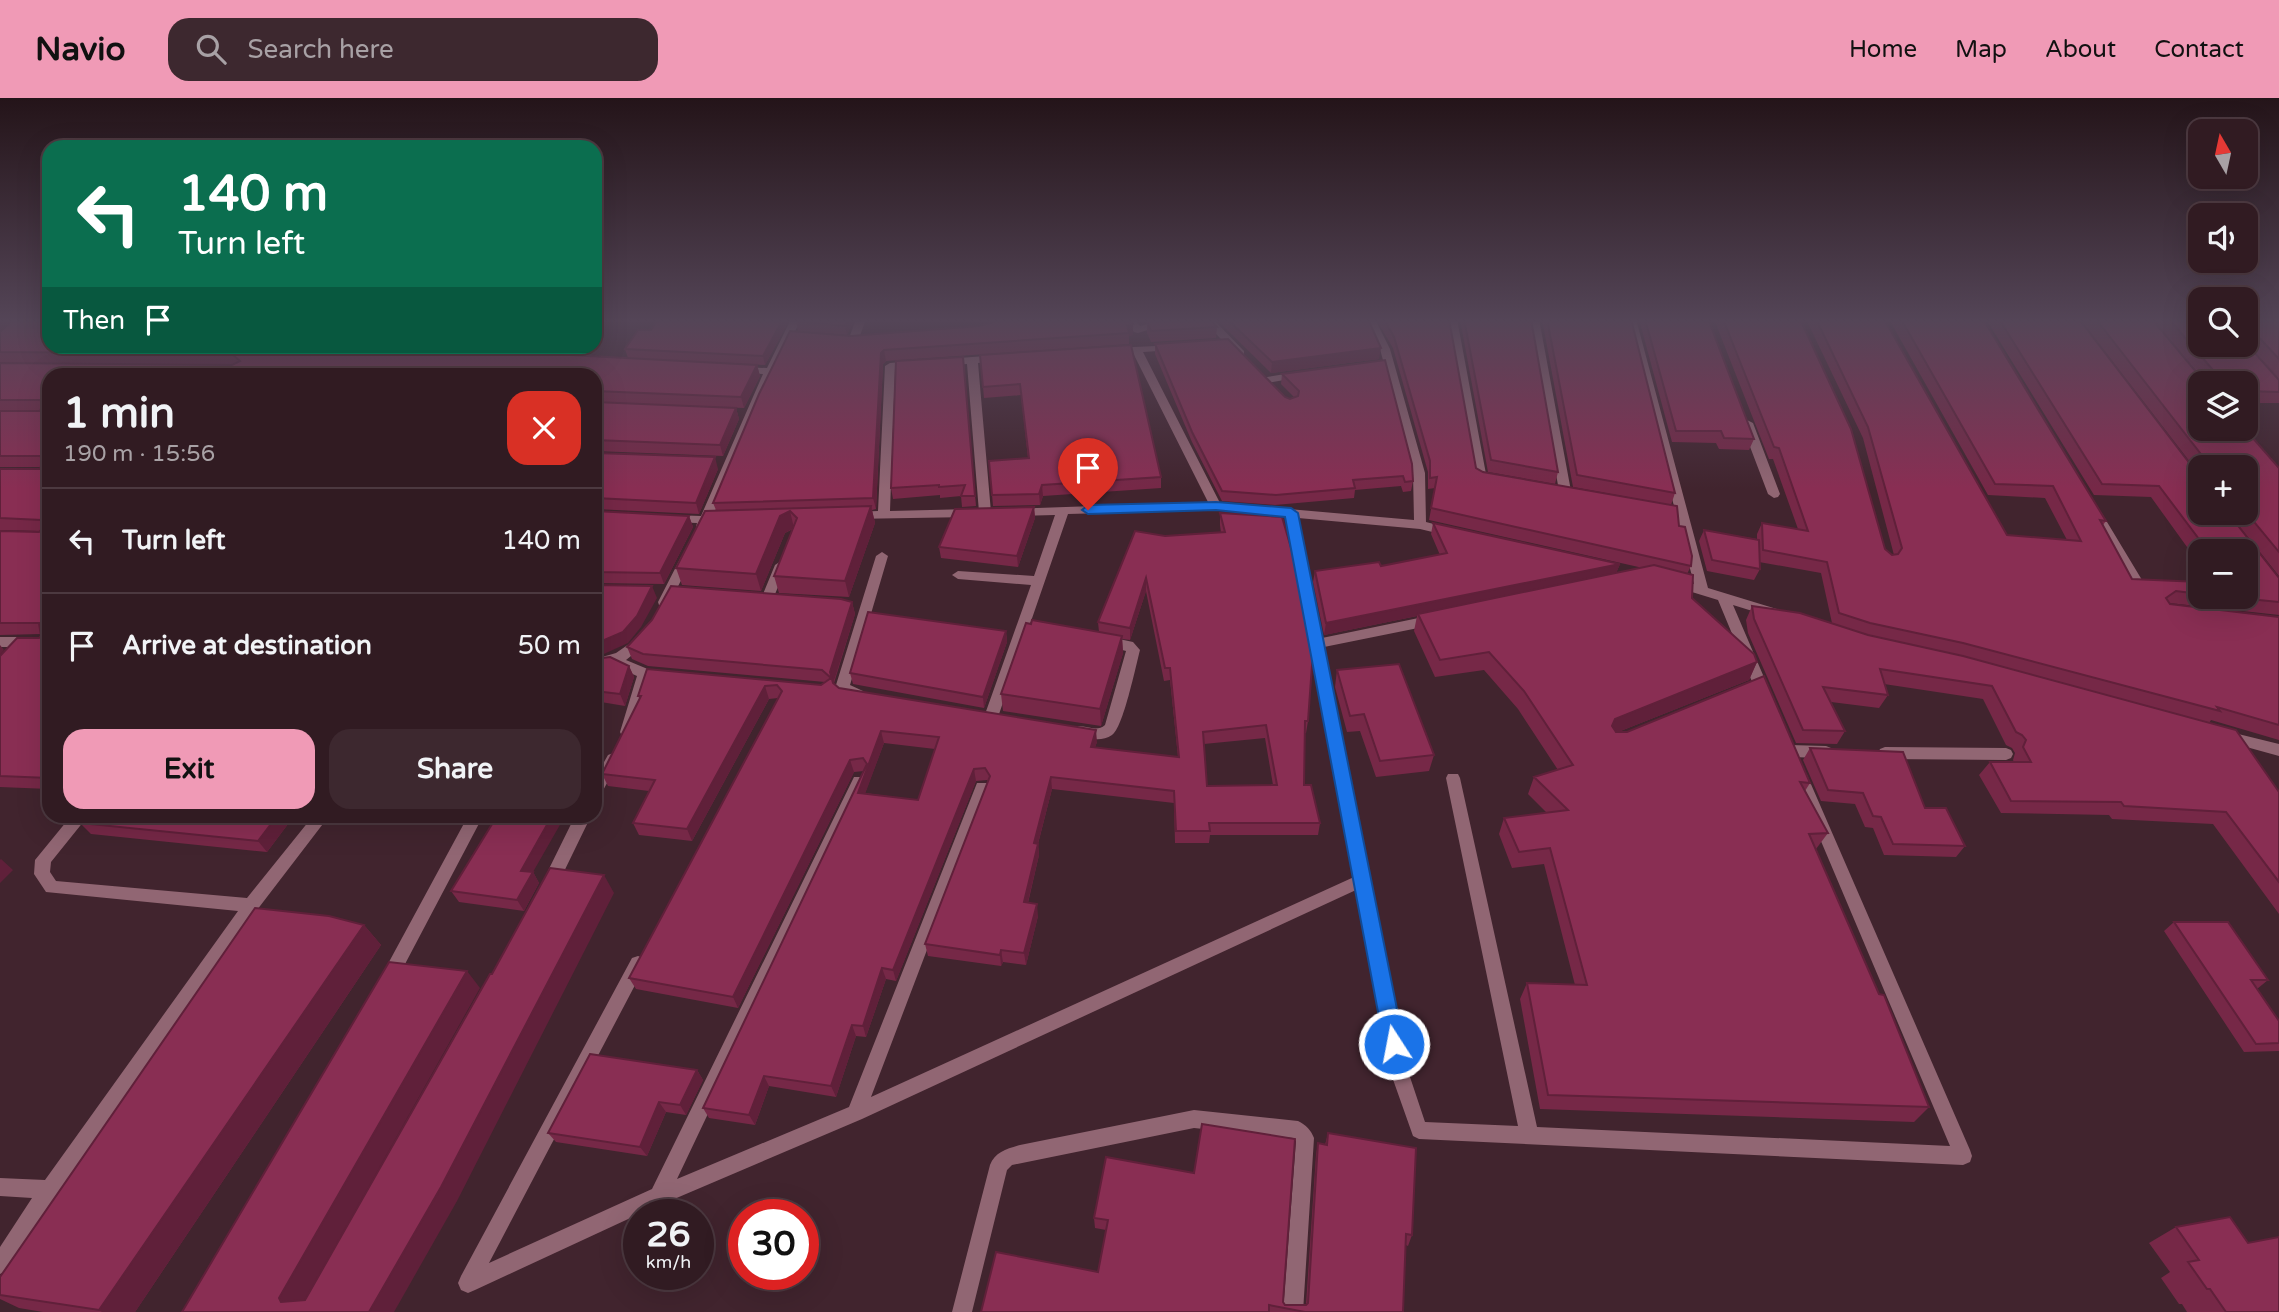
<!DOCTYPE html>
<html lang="en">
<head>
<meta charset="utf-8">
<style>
  body { margin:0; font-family:"Varela Round",sans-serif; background:#3d282f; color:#f1f3f6; height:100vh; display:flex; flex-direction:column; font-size:26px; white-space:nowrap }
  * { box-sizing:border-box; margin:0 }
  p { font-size:23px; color:#a8a1a5 }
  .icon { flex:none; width:38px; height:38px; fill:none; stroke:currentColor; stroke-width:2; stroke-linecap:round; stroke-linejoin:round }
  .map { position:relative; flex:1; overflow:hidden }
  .panel { position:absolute; left:42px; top:270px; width:560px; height:455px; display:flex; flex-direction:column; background:#311b22; border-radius:21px; box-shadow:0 7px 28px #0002,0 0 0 2px #4c3940 }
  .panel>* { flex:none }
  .guide { position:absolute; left:42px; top:42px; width:560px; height:214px; border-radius:21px; box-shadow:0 7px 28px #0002,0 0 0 2px #4c3940; background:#0b6e4f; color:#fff; overflow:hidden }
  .needle { width:46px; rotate:351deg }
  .buttons { position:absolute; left:2188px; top:21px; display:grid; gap:14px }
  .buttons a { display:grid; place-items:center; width:70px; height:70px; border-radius:14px; background:#311b22; box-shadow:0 7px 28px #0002,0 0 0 2px #4c3940; font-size:35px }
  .speed { position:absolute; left:623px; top:1101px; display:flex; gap:14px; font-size:35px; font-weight:700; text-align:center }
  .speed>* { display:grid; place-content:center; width:91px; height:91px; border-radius:50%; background:#311b22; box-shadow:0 7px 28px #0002,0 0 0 2px #4c3940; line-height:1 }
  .speed small { font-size:18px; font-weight:400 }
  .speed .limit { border:10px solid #d22; background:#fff; color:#111 }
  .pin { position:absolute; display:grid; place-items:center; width:60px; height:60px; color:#fff; margin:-72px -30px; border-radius:50% 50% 50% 0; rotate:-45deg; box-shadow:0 0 7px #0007 }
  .pin .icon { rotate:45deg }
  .me { position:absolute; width:77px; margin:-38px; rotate:349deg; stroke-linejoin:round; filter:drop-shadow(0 0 5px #0008) }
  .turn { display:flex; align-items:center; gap:24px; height:147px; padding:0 21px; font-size:32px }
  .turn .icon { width:91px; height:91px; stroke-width:2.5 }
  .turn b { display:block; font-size:49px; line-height:60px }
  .then { display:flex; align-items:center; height:66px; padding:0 21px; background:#0003; gap:14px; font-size:26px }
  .round { display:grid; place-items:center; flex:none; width:74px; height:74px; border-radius:21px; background:#3d282f }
  .summary { display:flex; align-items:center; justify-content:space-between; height:119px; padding:0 21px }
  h1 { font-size:42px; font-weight:800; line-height:52px }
  .cta { display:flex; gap:14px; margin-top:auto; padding:14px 21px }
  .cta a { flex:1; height:80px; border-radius:21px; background:#f09ab6; color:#111; font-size:28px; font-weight:800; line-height:80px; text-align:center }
  .cta a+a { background:#3d282f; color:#f1f3f6 }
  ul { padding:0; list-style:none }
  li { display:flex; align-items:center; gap:21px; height:105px; padding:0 21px; border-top:2px solid #4c3940 }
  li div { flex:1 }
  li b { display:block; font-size:26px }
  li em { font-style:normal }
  header { display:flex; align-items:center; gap:42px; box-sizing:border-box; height:98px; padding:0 35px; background:#f09ab6; color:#111 }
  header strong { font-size:33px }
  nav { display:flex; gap:38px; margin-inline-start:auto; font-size:24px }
  .search { width:490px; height:63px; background:#3d282f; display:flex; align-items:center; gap:18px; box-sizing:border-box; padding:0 24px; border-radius:21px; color:#a8a1a5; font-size:26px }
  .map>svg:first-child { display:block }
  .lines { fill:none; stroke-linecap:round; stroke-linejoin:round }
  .minor { fill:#916673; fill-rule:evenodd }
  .wall { fill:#762847; fill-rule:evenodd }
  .shaded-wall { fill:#60203a }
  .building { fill:#892e53; stroke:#60203a; stroke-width:2; fill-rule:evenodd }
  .route { fill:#1a73e8; stroke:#114b97; stroke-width:2 }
</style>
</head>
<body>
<header>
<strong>Navio</strong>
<div class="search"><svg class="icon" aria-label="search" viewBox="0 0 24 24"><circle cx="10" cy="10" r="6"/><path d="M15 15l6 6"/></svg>Search here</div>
<nav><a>Home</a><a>Map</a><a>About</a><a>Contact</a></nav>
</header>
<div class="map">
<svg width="2279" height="1214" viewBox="0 0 2279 1214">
  <rect width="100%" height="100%" fill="#41242e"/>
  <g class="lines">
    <path class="minor" d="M791,221H801L760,306L713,418L723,419L725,422L719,426H709L706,432L702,433L696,429L697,425L669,424L667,421L673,417L701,418L763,276L740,275L735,272L740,269L767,270Z
      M856,221H866L858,243L853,246L848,243Z
      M1123,221H1134L1140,228L1166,221H1182L1138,235L1134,234Z
      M1202,221H1213L1244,253V257H1236Z
      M1365,221H1375L1390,251L1425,375L1426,424L1453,431L1455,434L1449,438L1420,431L1298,420L1322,540L1433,517L1440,522L1433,527L1324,549L1408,973L1425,1024L1518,1028L1446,680L1448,676H1458L1460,680L1537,1029L1950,1048L1793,677L1795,673H1805L1807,677L1970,1052L1972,1058L1970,1064L1963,1067L1419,1041L1413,1038L1390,973L1356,792L862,1021L639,1116L475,1192L468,1195L461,1192L458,1185L461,1178L632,860L638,858L644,860L646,865L644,870L489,1165L652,1091L854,679H864L866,683L677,1081L849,1009L977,685H987L989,689L871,999L1354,779L1286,418L1216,412L1068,416L998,619L996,623H986L984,619L1031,487L958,481L952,477L958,473L1034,478L1055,417L1016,418L1012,417L1010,414L1012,411L1208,404L1133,255H1109V251L1113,250L1177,247L1178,249L1173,252L1143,254L1220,405L1414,422L1413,375L1380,251Z
      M1447,221H1457L1486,376L1494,377V383H1481L1475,379Z
      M1529,221H1539L1571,393L1565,397L1559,393Z
      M1626,221H1636L1708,490L1780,512L1782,515L1775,520L1733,507L1772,598L1770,602L1765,603L1758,598L1718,502L1669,487L1668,484L1674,480L1694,486Z
      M999,257L1003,258V262L978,265L991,414L985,418L979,414L967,266L946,267L941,264L946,261Z
      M915,263L919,264V268L895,271L890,413L971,411L977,415L971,419L851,421L849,418L855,414L878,413L885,268L890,265Z
      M1297,274L1302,277L1301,279L1267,285L1262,282L1267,279Z
      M1747,322L1753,325L1780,396L1778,399L1774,400L1768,396L1741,325Z
      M2097,413L2101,414L2142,482L2141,485H2131L2130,482L2091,417Z
      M882,454L888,458L850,587L863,593L865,597L858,602L839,596L836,587L876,458Z
      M687,455L693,459L670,504L669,507H659L658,504L681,459Z
      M781,463L787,467L773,501L772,504H762L761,501L775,467Z
      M642,537L649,542L647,545L626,562L650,572L652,576L634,634L632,638H622L620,634L637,578L612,567L595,571V561L616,555Z
      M1105,538L1133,544L1140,552C1136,567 1123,631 1112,637C1101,645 1086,640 1074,637L1072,633L1074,629C1085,626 1096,635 1105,627L1126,553L1100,546L1098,543L1100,540Z
      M0,539H49V549H0Z
      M2226,633L2279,646V658L2221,642L2219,638L2221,634Z
      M1789,647L1826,648L1831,650L1833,654L1831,658L1826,660L1789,659L1784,657L1782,653L1784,649Z
      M1885,649L2006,650L2011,652L2013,656L2011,660L2006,662L1885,661L1880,659L1878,655L1880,651Z
      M613,655L618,657L620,661L600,698L595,700V680L608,657Z
      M71,718H88L51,764L50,774L56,783L247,800L313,718H329L257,812L56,1099L7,1173L0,1176V1149L32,1100L0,1098V1080L45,1082L238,813L46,794L34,776L35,762Z
      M468,718H483L395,885L389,887L383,885L381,880L383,875Z
      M575,718H591L556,790L550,792L544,790L542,785Z
      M1194,1012L1298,1023C1306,1027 1311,1032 1314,1040L1303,1214H1283L1296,1043L1293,1040L1194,1030L1012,1067L1007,1072L972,1214H952L990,1067C995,1054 1007,1051 1020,1047Z"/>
  </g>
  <path class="wall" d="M0,221L310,257L757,267L760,278L744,310L595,304V276H49V691L0,689V558L39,540L41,538V536L0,537V433L39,434L41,433L0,432V371H40V369H0Z
    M790,221L765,267L628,260L625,251L651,232Z
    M854,221L847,237L798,233L796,223Z
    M992,221H1129L1133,226V237L1129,238V246L886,263L883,266L876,411L872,412L875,425L849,499L779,495L774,478L793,431L785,435L761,493L682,487L676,470L716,412L713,405L851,238L979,228L992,225Z
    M1216,221H1368L1379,261L1271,275Z
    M1376,221H1449L1476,370L1483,374L1679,428L1691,468L1687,476L1692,500L1757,564L1749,582L1618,634L1810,685L1805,693L1828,735L1816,751L1929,1009L1914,1024L1540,1011L1520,901L1527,885L1575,887L1544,766L1512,770L1499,736L1504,720L1547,715L1528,696L1534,679L1558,672L1518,611L1484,572L1435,579L1414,533L1417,518L1324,537L1313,484L1315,473L1381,468L1440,457L1431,436L1433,425L1620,466L1616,475L1643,470L1429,422L1435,390L1428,391V374L1393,250Z
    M1460,221H1531L1558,374L1555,386L1488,374Z
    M1542,221H1631L1675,395L1671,407L1573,389Z
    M1639,221H1708L1754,341L1749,352L1719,351L1716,345L1672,344Z
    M1714,221H1800L1885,451L1892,457H1894L1863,340L1806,221H1884L2007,437L2067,442L2045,400L1988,397L1889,221H1983L2106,423L2103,427L2132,481L2200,484V499H2245V453H2200V467L2151,399L2094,397L1986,221H2079L2200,415H2245V369H2200V377L2080,221H2200L2245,247V221H2279V305H2245V285H2200L2279,370V478L2232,419L2279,480V517L2169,505L2170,506L2279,519V642L2211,622L2209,625L2279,694V816L2213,726L2112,721L2109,717L2001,715L1979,677L1990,664H2014L2013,662L2015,655L2012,650L2006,647L1983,601L1884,586L1888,597L1879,610L1831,604L1845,633L1837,646L1796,645L1748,535L1746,522L1752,508L1832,525L1821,475L1759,464L1760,471L1754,482L1707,473L1699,443L1704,432L1757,441V436L1762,425L1798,431L1773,361H1769Z
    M1147,224L1217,229L1216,240L1151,244L1147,235Z
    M1155,246L1285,299L1290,301L1294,299L1281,286L1282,276L1413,383L1411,393L1403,394L1401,388L1355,392L1354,400L1275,407L1222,403L1192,344L1155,256Z
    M416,248H568L564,256Z
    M980,257L1161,379V390L1043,398L1040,407L993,408L989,363L1028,360L1021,297L984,300Z
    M963,259L976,408L962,409L961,398L940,400V397L893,401L891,390Z
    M595,304L736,310L739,321L723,358L595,353Z
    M595,355L718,371L699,416L595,411Z
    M1034,409L1035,420L1018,469L941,460L939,449Z
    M595,413L689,418L693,429L664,486L595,485Z
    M1220,415L1308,623L1306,635H1305L1304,687L1320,725L1318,737H1210L1209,745H1175L1174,705L1052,691L1038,746L1039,757L1028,805L1038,818L1026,867L1003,864L1001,868L928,858L925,846L988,683L987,682L976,683L896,883L886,881L866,939L856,938L836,999L769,988L755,1027L709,1020L703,1010L864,673L854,674L738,910L636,891L629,880L778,600L769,601L692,743L639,737L633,725L649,693L608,688L602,676L640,602L638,598L647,571L821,587L825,584L648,568L632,561L627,549L852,504L855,516L834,585L839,590L1097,644L1095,649L1178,659L1170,582L1164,583L1146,493L1130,542L1122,541L1123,555L1101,628L1003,613L1001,596L1099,534L1098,524L1165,438L1221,435L1220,427ZM1265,640L1273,687L1207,688L1204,646ZM884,645L935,651L918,702L865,695Z
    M1006,533L1007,544L984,610L853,586L850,575Z
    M595,561L629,568L634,579L625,608L595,603Z
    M1337,572L1434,657L1429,673L1376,679L1360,633L1347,634L1335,589Z
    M1810,650L1925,710L1965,748L1956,759L1884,757L1873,730L1865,729L1855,706L1821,703L1803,662Z
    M294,718L267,754L91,736L80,725Z
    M533,774L539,785L524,813L459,804L451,793Z
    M2174,824L2268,882L2257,891L2279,923V953L2244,954L2164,833Z
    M364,827L381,847L135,1214H43L19,1210L0,1201V1179Z
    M697,972L703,982L686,1017L666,1014L647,1058L556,1044L548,1035Z
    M1328,1035L1412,1137L1408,1148L1406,1147L1403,1214H981L1098,1174L1106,1132L1095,1130L1094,1120L1106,1059L1285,1207H1306L1316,1057L1318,1045L1325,1047Z
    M2176,1129L2248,1145L2279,1214H2187L2182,1206H2179L2161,1180L2170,1174L2149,1145Z"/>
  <path class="shaded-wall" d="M0,221H14L0,234Z
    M783,221H790L765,267L763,258Z
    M848,221H854L847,237L845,228Z
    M1141,221H1156L1141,225Z
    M1133,226V237L1129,238L1127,227Z
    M561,248H568L564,256Z
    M1381,250L1379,261L1271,275L1272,264Z
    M884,252L886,263L883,266L876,411L873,400L881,255Z
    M757,267L760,278L744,310L741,299Z
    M736,310L739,321L723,358L720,347Z
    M715,359L718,371L699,416L696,405Z
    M1042,387L1043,398L1040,407L1039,396Z
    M871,408L875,425L849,499L845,483Z
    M1034,409L1035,420L1018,469L1017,458Z
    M790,413L794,430L785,435L761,493L756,476L780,418Z
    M689,418L693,429L664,486L660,475Z
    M1620,466L1615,478L1418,516L1417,518L1324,537L1326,525Z
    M1146,480V493L1130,542V530Z
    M652,488L657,500L641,529L628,545L595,560V546Z
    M852,504L855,516L833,586L830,574Z
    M1006,533L1007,544L984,610L983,599Z
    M1122,538L1123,555L1101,628L1100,611Z
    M0,547L4,552L0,557Z
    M1757,564L1749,582L1608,638L1615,621Z
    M629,568L634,579L625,608L620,596Z
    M765,588L769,601L692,743L687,731Z
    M1096,632L1097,644L1091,661V649Z
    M881,633L884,645L861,707L858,695Z
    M850,662L854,674L738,910L733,899Z
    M974,671L976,683L896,883L893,872Z
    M1051,679L1052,691L1035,757L1034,745Z
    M277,718H294L267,754L258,743Z
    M552,718H565L533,774L539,785L524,813L517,802L521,773Z
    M1038,746L1039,757L1025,816L1024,804Z
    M1,761L13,772L0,785V762Z
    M604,777L614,795L457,1103L394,1214H369Z
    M1037,806L1038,818L1026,867L1024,855Z
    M364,827L381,847L135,1214H102L99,1212Z
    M1001,852L1003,864L1001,868L1000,857Z
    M882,870L886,881L866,939L863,928Z
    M467,873L480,890L299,1213L281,1204L279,1200Z
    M852,927L856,938L836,999L831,988Z
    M697,972L703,982L686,1017L680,1007Z
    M764,978L769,988L755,1027L749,1017Z
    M659,1004L666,1014L647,1058L640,1049Z"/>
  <path class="building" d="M14,221H49V248H297L310,257L318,248H398L757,267L741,299L595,293V276H49V680L0,678V558L17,540H39L41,538L39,525H0V433L39,434L42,431L41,422L0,420V371H40L43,361L40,358H0V313H40L43,305L40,302H0V265L232,267L240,263L232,256L0,254V234Z
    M658,221H783L763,258L625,251L638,232H651Z
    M797,221H848L845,228L796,223Z
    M993,221H1129L1133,226L1127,227L1129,235L884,252L881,255L873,400L713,405L759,296L790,233L851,238L979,228L994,224Z
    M1156,221H1210L1217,229L1151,233L1147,224Z
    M1227,221H1368L1381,250L1272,264Z
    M1384,221H1449L1476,370L1483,374L1677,408L1679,428L1685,429L1692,458L1691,468L1431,410L1437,379L1430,380V363L1394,239Z
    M1464,221H1531L1558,374L1491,362Z
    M1547,221H1631L1675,395L1577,377Z
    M1645,221H1708L1754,341L1724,340L1721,333H1676Z
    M1723,221H1800L1851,331L1885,451L1892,457L1898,456L1902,450L1868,329L1816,221H1884L2007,437L2081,443L2053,388L1995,386L1901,221H1983L2106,423L2100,422L2132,481L2200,484V496L2176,493L2166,500L2170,506L2279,519V627L2217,609L2220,613L1963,545L1870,525L1839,515L1827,464L1763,452L1762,425L1808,433L1779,350L1774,349Z
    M1999,221H2079L2200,379V415H2228L2279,480V504L2228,499H2245V453H2208L2159,388L2102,386Z
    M2096,221H2152L2202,281L2210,282L2213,272L2169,221H2200V247H2245V244L2279,282V294L2245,293V285H2200V331H2245L2279,370V454L2245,413V369H2211Z
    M2245,221H2279V261L2254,234H2245Z
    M1228,241L1285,299L1290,301L1298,298L1299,293L1282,276L1385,262L1412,366L1413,383L1405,384L1403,378L1353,382L1355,390L1276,397L1222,393L1192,334L1155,246Z
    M1131,247L1161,379L1042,387L1039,396L992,397L989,363L1029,360L1020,286L983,289L980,257Z
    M963,259L975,398H961L965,387L939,389V387L891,390L896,263Z
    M595,304L736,310L720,347L595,342Z
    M595,355L715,359L696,405L595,400Z
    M871,408L845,483L774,478L797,420L790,413L780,418L756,476L676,470L705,413Z
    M1034,409L1017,458L939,449L955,411Z
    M595,413L689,418L660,475L595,474Z
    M1220,415L1282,419L1298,474L1313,553L1308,623H1305L1304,687H1311L1320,725H1209L1210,733H1176L1174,693L1051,679L1034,745L1038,746L1024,804L1037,806L1024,855L1001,852L1000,857L925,846L990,678L985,670L974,671L893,872L882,870L863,928L852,927L831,988L764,978L749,1017L703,1010L867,666L863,660L850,662L733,899L629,880L782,593L777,587L765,588L687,731L633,725L655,682L602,676L641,598H638L647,571L821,587L831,580L822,572L643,556L627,549L652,522L671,488L841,501L852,504L830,574L833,585L839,590L1096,632L1091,649L1179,659L1170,570H1165L1146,480L1130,530L1098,524L1135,433L1165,438L1225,434ZM1266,627L1277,687L1207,688L1203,634ZM881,633L939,639L918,702L858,695Z
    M1433,425L1620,466L1326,525L1315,473L1379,464L1381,468L1447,455Z
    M1704,432L1759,442L1760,471L1712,462Z
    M1654,467L1693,477L1692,500L1754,556L1757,564L1615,621L1612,628L1616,634H1627L1764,578L1810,685L1800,684L1828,735L1809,736L1879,896L1884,897L1929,1009L1548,997L1527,885L1587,887L1550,750L1519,754L1504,720L1568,712L1534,679L1573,667L1524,593L1489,554L1440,562L1418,516Z
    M595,487L652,488L637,518L623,534L595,546Z
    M1752,508L1800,515L1868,537L1963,558L2236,632L2279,694V784L2226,714L2124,708L2121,704L2011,703L1990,664H2031L2023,649L2026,642L2022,637L2016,634L1992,588L1880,571L1888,597L1823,589L1845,633L1803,632L1754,521Z
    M868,514L1006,533L983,599L850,575Z
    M1032,522L1122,538L1100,611L1001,596L1026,525L1031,526Z
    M610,559L629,568L620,596L595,593V561Z
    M1399,566L1434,657L1380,663L1364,616L1350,618L1337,572Z
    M1810,650L1903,654L1925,710H1946L1965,748L1893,746L1881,719L1873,718L1863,695L1828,692Z
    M87,718H277L258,743L80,725Z
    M497,718H552L521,773L533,774L517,802L451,793Z
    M550,770L604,777L441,1089L369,1214H182L389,864L467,873L279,1200L281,1204L305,1202L490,876H492Z
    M255,810L329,818L364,827L99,1212L0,1197V1179Z
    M2174,824H2228L2268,882H2251L2279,923V945L2256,946Z
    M590,956L697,972L680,1007L659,1004L640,1049L548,1035Z
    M1202,1026L1295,1041L1283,1204L1285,1207H1306L1308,1205L1318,1045L1327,1047L1328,1035L1416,1050L1412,1137L1406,1136L1403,1214H1305L1269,1207V1214H981L996,1154L1098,1174L1108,1122L1094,1120L1106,1059L1194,1075Z
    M2230,1119L2248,1145L2279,1139V1214H2226L2210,1191H2207L2188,1164L2199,1162L2176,1129Z"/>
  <linearGradient id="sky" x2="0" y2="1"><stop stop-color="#241419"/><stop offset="0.57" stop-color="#544557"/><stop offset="1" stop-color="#544557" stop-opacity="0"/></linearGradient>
  <rect width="2279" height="391" fill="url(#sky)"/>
  <path class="route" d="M1216,404L1291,410L1298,415L1404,946L1401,952L1394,955L1387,952L1384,946L1285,419L1216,412L1088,416L1082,412L1088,407Z"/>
</svg>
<div class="buttons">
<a><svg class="needle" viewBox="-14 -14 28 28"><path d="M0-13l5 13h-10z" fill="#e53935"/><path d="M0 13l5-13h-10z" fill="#a8a1a5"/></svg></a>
<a><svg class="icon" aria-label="sound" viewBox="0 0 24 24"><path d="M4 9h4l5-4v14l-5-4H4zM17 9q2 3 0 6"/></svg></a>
<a><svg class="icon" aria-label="search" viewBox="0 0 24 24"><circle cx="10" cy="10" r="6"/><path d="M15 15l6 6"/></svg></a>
<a><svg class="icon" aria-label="layers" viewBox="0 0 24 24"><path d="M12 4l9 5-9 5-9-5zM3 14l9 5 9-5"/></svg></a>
<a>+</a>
<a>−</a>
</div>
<div class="speed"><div>26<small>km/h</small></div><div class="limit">30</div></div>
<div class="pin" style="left:1088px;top:412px;background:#d93025"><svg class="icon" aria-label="arrive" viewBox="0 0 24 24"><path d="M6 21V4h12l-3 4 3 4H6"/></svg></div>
<svg class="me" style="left:1394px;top:946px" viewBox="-20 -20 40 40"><circle r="17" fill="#1a73e8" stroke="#fff" stroke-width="3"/><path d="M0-11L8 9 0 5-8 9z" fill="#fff"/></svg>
<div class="guide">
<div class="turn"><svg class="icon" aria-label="left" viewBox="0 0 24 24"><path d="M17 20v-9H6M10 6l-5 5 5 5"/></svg><div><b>140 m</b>Turn left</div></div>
<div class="then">Then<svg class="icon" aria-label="arrive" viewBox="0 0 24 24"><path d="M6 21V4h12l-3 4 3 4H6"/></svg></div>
</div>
<section class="panel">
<div class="summary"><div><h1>1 min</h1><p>190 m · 15:56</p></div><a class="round" style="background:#d93025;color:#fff"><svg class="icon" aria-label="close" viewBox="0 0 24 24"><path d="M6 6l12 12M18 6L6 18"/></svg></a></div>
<ul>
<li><svg class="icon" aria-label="left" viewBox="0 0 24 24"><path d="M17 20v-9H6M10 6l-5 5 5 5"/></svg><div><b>Turn left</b></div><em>140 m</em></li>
<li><svg class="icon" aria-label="arrive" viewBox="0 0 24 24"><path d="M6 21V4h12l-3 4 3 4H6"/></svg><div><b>Arrive at destination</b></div><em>50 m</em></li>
</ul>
<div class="cta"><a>Exit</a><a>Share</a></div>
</section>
</div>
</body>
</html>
